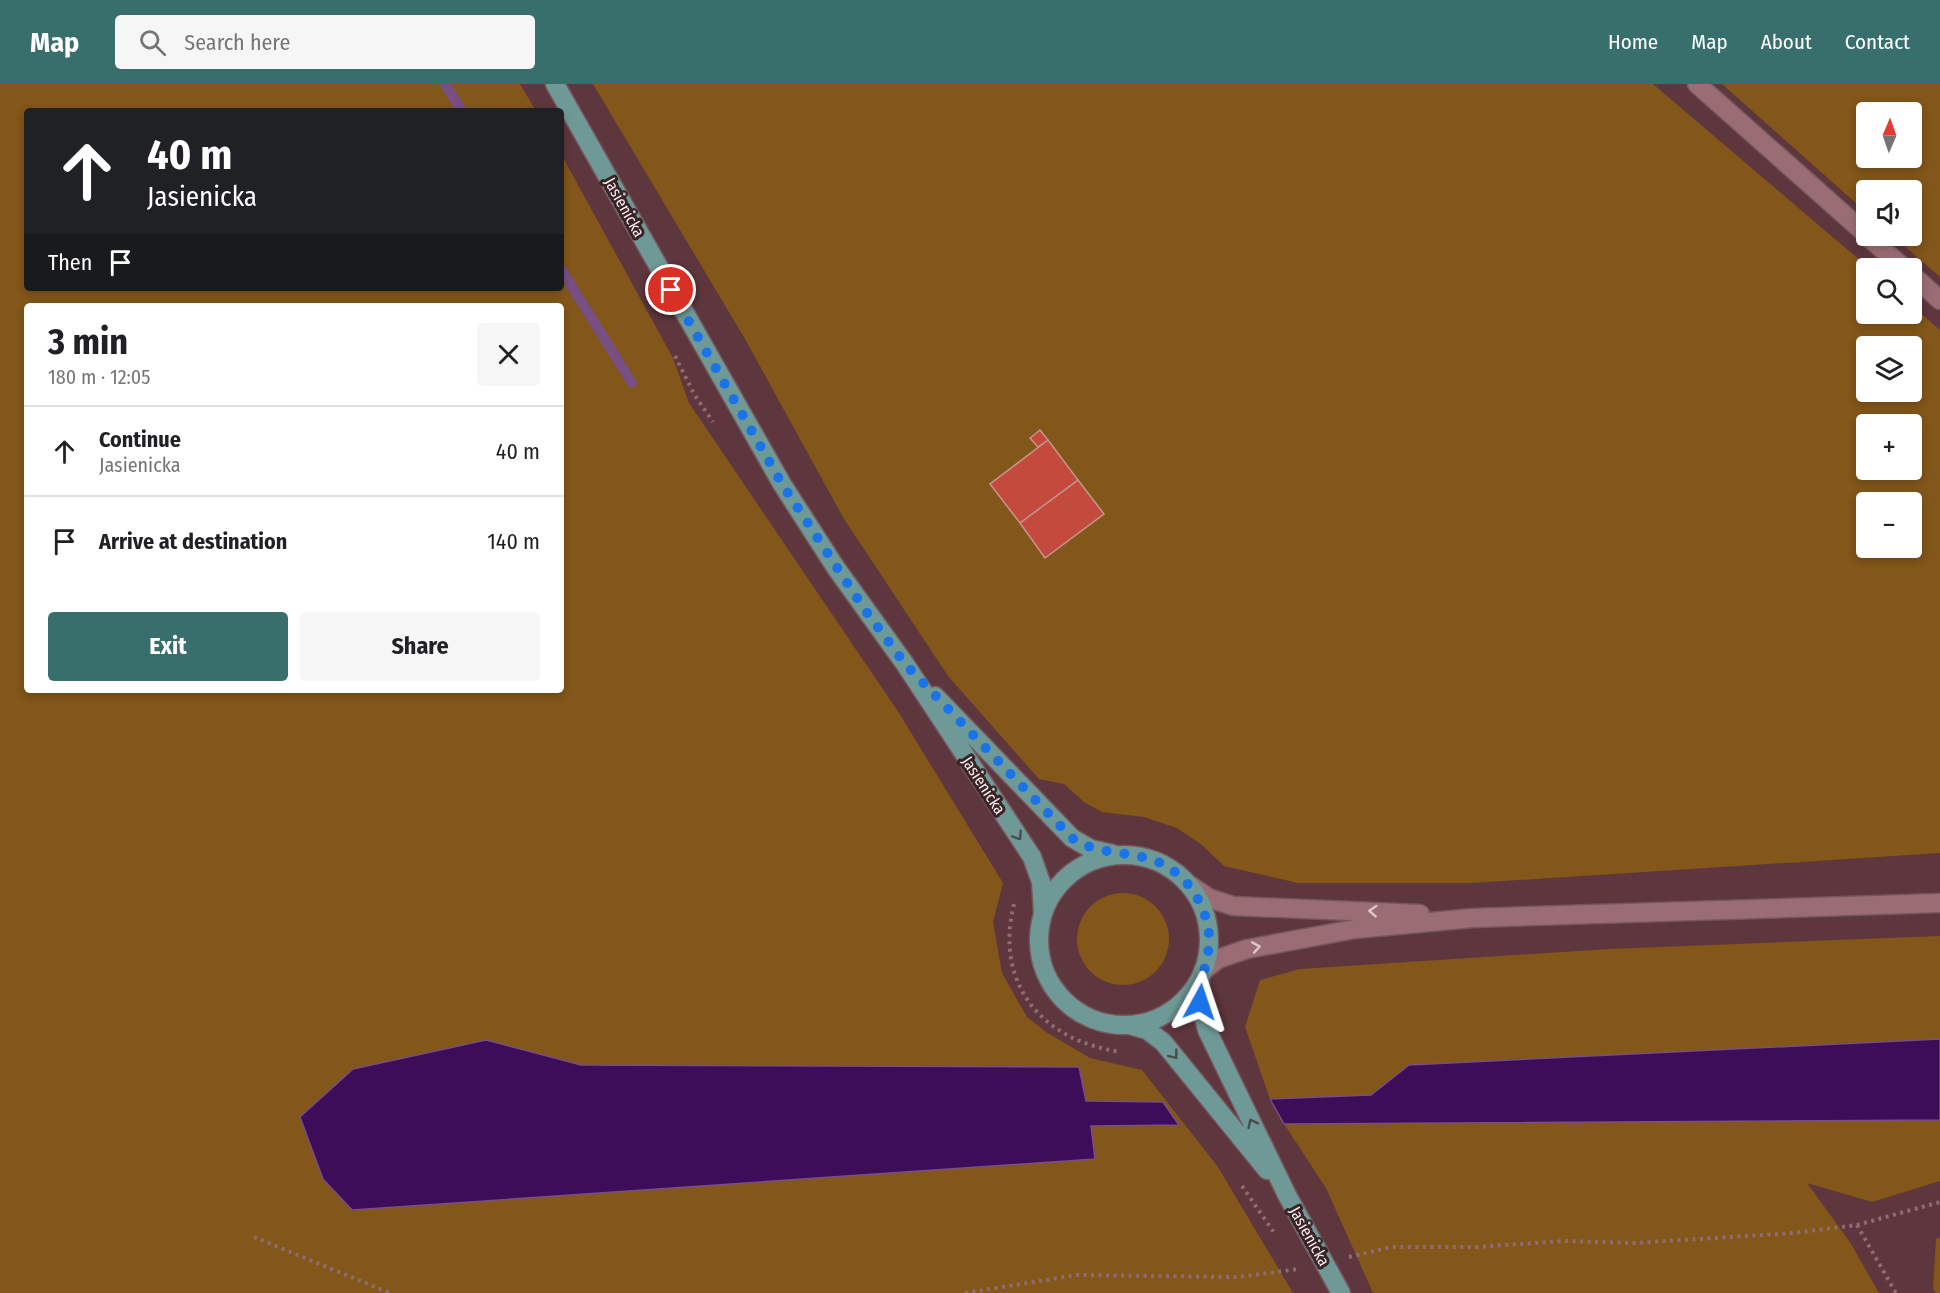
<!DOCTYPE html>
<html lang="en">
<head>
<meta charset="utf-8">
<style>
  body { margin:0; font-family:"Fira Sans Condensed",sans-serif; background:#f6f6f6; color:#202124; height:100vh; display:flex; flex-direction:column; font-size:22px; white-space:nowrap }
  * { box-sizing:border-box; margin:0 }
  p { font-size:20px; color:#757577 }
  .icon { flex:none; width:33px; height:33px; fill:none; stroke:currentColor; stroke-width:2; stroke-linecap:round; stroke-linejoin:round }
  .map { position:relative; flex:1; overflow:hidden }
  .side { position:absolute; left:24px; top:219px; width:540px; height:390px; display:flex; flex-direction:column; background:#fff; border-radius:6px; box-shadow:0 3px 9px #0003 }
  .side>* { flex:none }
  .guide { position:absolute; left:24px; top:24px; width:540px; height:183px; border-radius:6px; box-shadow:0 3px 9px #0003; background:#202124; color:#fff; overflow:hidden }
  .needle { width:39px; rotate:2deg }
  .tools { position:absolute; left:1856px; top:18px; display:grid; gap:12px }
  .tools a { display:grid; place-items:center; width:66px; height:66px; border-radius:6px; background:#fff; box-shadow:0 3px 9px #0003; font-size:30px }
  .pin { position:absolute; display:grid; place-items:center; width:51px; height:51px; color:#fff; margin:-26px; border:3px solid #fff; border-radius:50%; box-shadow:0 2px 6px #0007 }
  .me { position:absolute; width:66px; margin:-33px; rotate:5deg; stroke-linejoin:round; filter:drop-shadow(0 0 4px #0008) }
  .turn { display:flex; align-items:center; gap:21px; height:126px; padding:0 24px; font-size:27px }
  .turn .icon { width:78px; height:78px; stroke-width:2.5 }
  .turn b { display:block; font-size:42px; line-height:51px }
  .then { display:flex; align-items:center; height:57px; padding:0 24px; background:#0003; gap:12px; font-size:22px }
  .round { display:grid; place-items:center; flex:none; width:63px; height:63px; border-radius:6px; background:#f6f6f6 }
  .headline { display:flex; align-items:center; justify-content:space-between; height:102px; padding:0 24px }
  h1 { font-size:36px; font-weight:700; line-height:45px }
  .button { display:flex; gap:12px; margin-top:auto; padding:12px 24px }
  .button a { flex:1; height:69px; border-radius:6px; background:#386f6c; color:#fff; font-size:24px; font-weight:700; line-height:69px; text-align:center }
  .button a+a { background:#f6f6f6; color:#202124 }
  ul { padding:0; list-style:none }
  li { display:flex; align-items:center; gap:18px; height:90px; padding:0 24px; border-top:2px solid #e0e0e0 }
  li div { flex:1 }
  li b { display:block; font-size:22px }
  li em { font-style:normal }
  header { display:flex; align-items:center; gap:36px; box-sizing:border-box; height:84px; padding:0 30px; background:#386f6c; color:#fff }
  header strong { font-size:28px }
  nav { display:flex; gap:33px; margin-inline-start:auto; font-size:21px }
  .search { width:420px; height:54px; background:#f6f6f6; display:flex; align-items:center; gap:15px; box-sizing:border-box; padding:0 21px; border-radius:6px; color:#757577; font-size:22px }
  .map>svg:first-child { display:block }
  .green { fill:#835619; fill-rule:evenodd }
  .water { fill:#3d0d59; stroke:#774f85; stroke-width:1.5 }
  .lines { fill:none; stroke-linecap:round; stroke-linejoin:round }
  .stream { stroke:#774f85; stroke-width:10 }
  .building { fill:#c44a3d; stroke:#c4968e; stroke-width:1.5 }
  .minor-casing { stroke:#76565c; stroke-width:21 }
  .major-casing { stroke:#76565c; stroke-width:21 }
  .path { stroke:#8f6c72; stroke-width:4; stroke-dasharray:3 4.5; stroke-linecap:butt }
  .minor { stroke:#9a6d74; stroke-width:18 }
  .major { stroke:#6f9997; stroke-width:18 }
  .oneway { stroke:#4a4d4e }
  .oneway2 { stroke:#e1c4c8 }
  .route { stroke:#1a73e8; stroke-width:10; stroke-dasharray:0 18 }
  .labels { text-anchor:middle; stroke-width:6; stroke-linejoin:round; paint-order:stroke }
  .street-label { font-size:16px; fill:#ffeaec; stroke:#362427 }
</style>
</head>
<body>
<header>
<strong>Map</strong>
<div class="search"><svg class="icon" aria-label="search" viewBox="0 0 24 24"><circle cx="10" cy="10" r="6"/><path d="M15 15l6 6"/></svg>Search here</div>
<nav><a>Home</a><a>Map</a><a>About</a><a>Contact</a></nav>
</header>
<div class="map">
<svg width="1940" height="1209" viewBox="0 0 1940 1209">
  <rect width="100%" height="100%" fill="#5e363d"/>
  <path class="green" d="M0,0H520L536,27H27V204H561V70L673,274L689,319L899,629L1003,799L993,838L1002,889L1027,933L1046,948L1090,974L1142,986L1218,1083L1293,1209H0ZM27,222H561V606H27Z
    M593,0H1653L1869,184H1866V230H1911V221L1940,246V769L1473,799H1298L1224,782L1202,761L1177,744L1144,733L1102,728L1084,718L1064,700L1039,695L948,592L844,435L745,255ZM1866,262H1911V308H1866ZM1866,340H1911V386H1866ZM1866,418H1911V464H1866Z
    M1722,0H1940V193L1893,152H1911V106H1866V128ZM1911,28V74H1866V28Z
    M1077 855a46 46 0 1 1 92 0a46 46 0 1 1-92 0Z
    M1940,852V955L1410,981L1371,1011L1270,1015L1245,943L1260,896L1300,885L1608,865Z
    M1940,1036V1097L1872,1118L1807,1099L1850,1158L1879,1209H1373L1326,1104L1284,1040Z
    M1940,1153V1209H1936L1933,1205L1936,1155Z"/>
  <path class="water" d="M1940,955V1036L1284,1040L1270,1015L1371,1011L1409,981Z
    M486,956L581,981L1079,983L1086,1017L1163,1018L1179,1041L1091,1042L1095,1075L352,1126L323,1095L300,1033L353,985Z"/>
  <g class="lines">
    <path class="stream" d="M445,0L462,27
      M561,185L632,299"/>
  </g>
  <path class="building" d="M1040,346L1048,356L1038,363L1030,354Z
    M1048,356L1078,396L1020,439L990,400Z
    M1078,396L1104,430L1045,474L1020,439Z"/>
  <g class="lines">
    <defs>
      <path id="minor" d="M1697,0L1866,150
        M1867,152L1904,184
        M1911,190L1940,216
        M1188,800L1209,814L1233,822L1420,830
        M1203,887L1218,875L1247,865L1355,845L1473,834L1940,819"/>
      <path id="major" d="M555,0L782,400L836,484L905,580L1032,773L1041,798L1043,829
        M935,612L1072,754L1091,765L1113,770
        M1039 856a85 85 0 1 1 170 0a85 85 0 1 1-170 0Z
        M1200,895V918L1207,946L1287,1111L1341,1209
        M1129,941L1147,946L1163,958L1267,1086"/>
    </defs>
    <use href="#minor" class="minor-casing"/>
    <use href="#major" class="major-casing"/>
    <path class="path" d="M675,272L694,310L713,338
      M1014,820C994,900 1042,957 1121,968
      M1242,1102L1275,1150
      M1857,1141L1896,1209
      M254,1153L390,1209
      M1349,1173L1391,1163H1477L1564,1157L1635,1159L1793,1149L1857,1141L1940,1118
      M965,1209L1077,1191L1238,1193L1299,1185"/>
    <use href="#minor" class="minor"/>
    <use href="#major" class="major"/>
  </g>
  <defs><path id="oneway-chevron" d="M-2-3.5L2.5 0L-2 3.5" fill="none" stroke-width="1.6" stroke-linecap="round" stroke-linejoin="round" transform="scale(1.5)"/></defs>
  <g class="oneway">
    <use href="#oneway-chevron" transform="translate(1018 752) rotate(56)"/>
    <use href="#oneway-chevron" transform="translate(1174 971) rotate(52)"/>
    <use href="#oneway-chevron" transform="translate(1252 1039) rotate(-116)"/>
  </g>
  <g class="oneway2">
    <use href="#oneway-chevron" transform="translate(1373 827) rotate(-176)"/>
    <use href="#oneway-chevron" transform="translate(1256 863) rotate(-10)"/>
  </g>
  <g class="lines">
    <path class="route" d="M671,206L782,400L865,526L905,580L1072,754C1096,770 1120,767 1146,774C1181,782 1206,816 1209,851C1211,875 1198,895 1200,918"/>
  </g>
  <g class="labels">
    <g class="street-label">
      <text transform="translate(625 123) rotate(61)" y="6">Jasienicka</text>
      <text transform="translate(984 701) rotate(57)" y="6">Jasienicka</text>
      <text transform="translate(1310 1152) rotate(61)" y="6">Jasienicka</text>
    </g>
  </g>
</svg>
<div class="tools">
<a><svg class="needle" viewBox="-14 -14 28 28"><path d="M0-13l5 13h-10z" fill="#e53935"/><path d="M0 13l5-13h-10z" fill="#757577"/></svg></a>
<a><svg class="icon" aria-label="sound" viewBox="0 0 24 24"><path d="M4 9h4l5-4v14l-5-4H4zM17 9q2 3 0 6"/></svg></a>
<a><svg class="icon" aria-label="search" viewBox="0 0 24 24"><circle cx="10" cy="10" r="6"/><path d="M15 15l6 6"/></svg></a>
<a><svg class="icon" aria-label="layers" viewBox="0 0 24 24"><path d="M12 4l9 5-9 5-9-5zM3 14l9 5 9-5"/></svg></a>
<a>+</a>
<a>−</a>
</div>
<div class="pin" style="left:671px;top:206px;background:#d93025"><svg class="icon" aria-label="arrive" viewBox="0 0 24 24"><path d="M6 21V4h12l-3 4 3 4H6"/></svg></div>
<svg class="me" style="left:1200px;top:918px" viewBox="-20 -20 40 40"><path d="M0-17L14 15 0 8-14 15z" fill="#1a73e8" stroke="#fff" stroke-width="4"/></svg>
<div class="guide">
<div class="turn"><svg class="icon" aria-label="ahead" viewBox="0 0 24 24"><path d="M12 20V5M6 11l6-6 6 6"/></svg><div><b>40 m</b>Jasienicka</div></div>
<div class="then">Then<svg class="icon" aria-label="arrive" viewBox="0 0 24 24"><path d="M6 21V4h12l-3 4 3 4H6"/></svg></div>
</div>
<section class="side">
<div class="headline"><div><h1>3 min</h1><p>180 m · 12:05</p></div><a class="round"><svg class="icon" aria-label="close" viewBox="0 0 24 24"><path d="M6 6l12 12M18 6L6 18"/></svg></a></div>
<ul>
<li><svg class="icon" aria-label="ahead" viewBox="0 0 24 24"><path d="M12 20V5M6 11l6-6 6 6"/></svg><div><b>Continue</b><p>Jasienicka</p></div><em>40 m</em></li>
<li><svg class="icon" aria-label="arrive" viewBox="0 0 24 24"><path d="M6 21V4h12l-3 4 3 4H6"/></svg><div><b>Arrive at destination</b></div><em>140 m</em></li>
</ul>
<div class="button"><a>Exit</a><a>Share</a></div>
</section>
</div>
</body>
</html>
